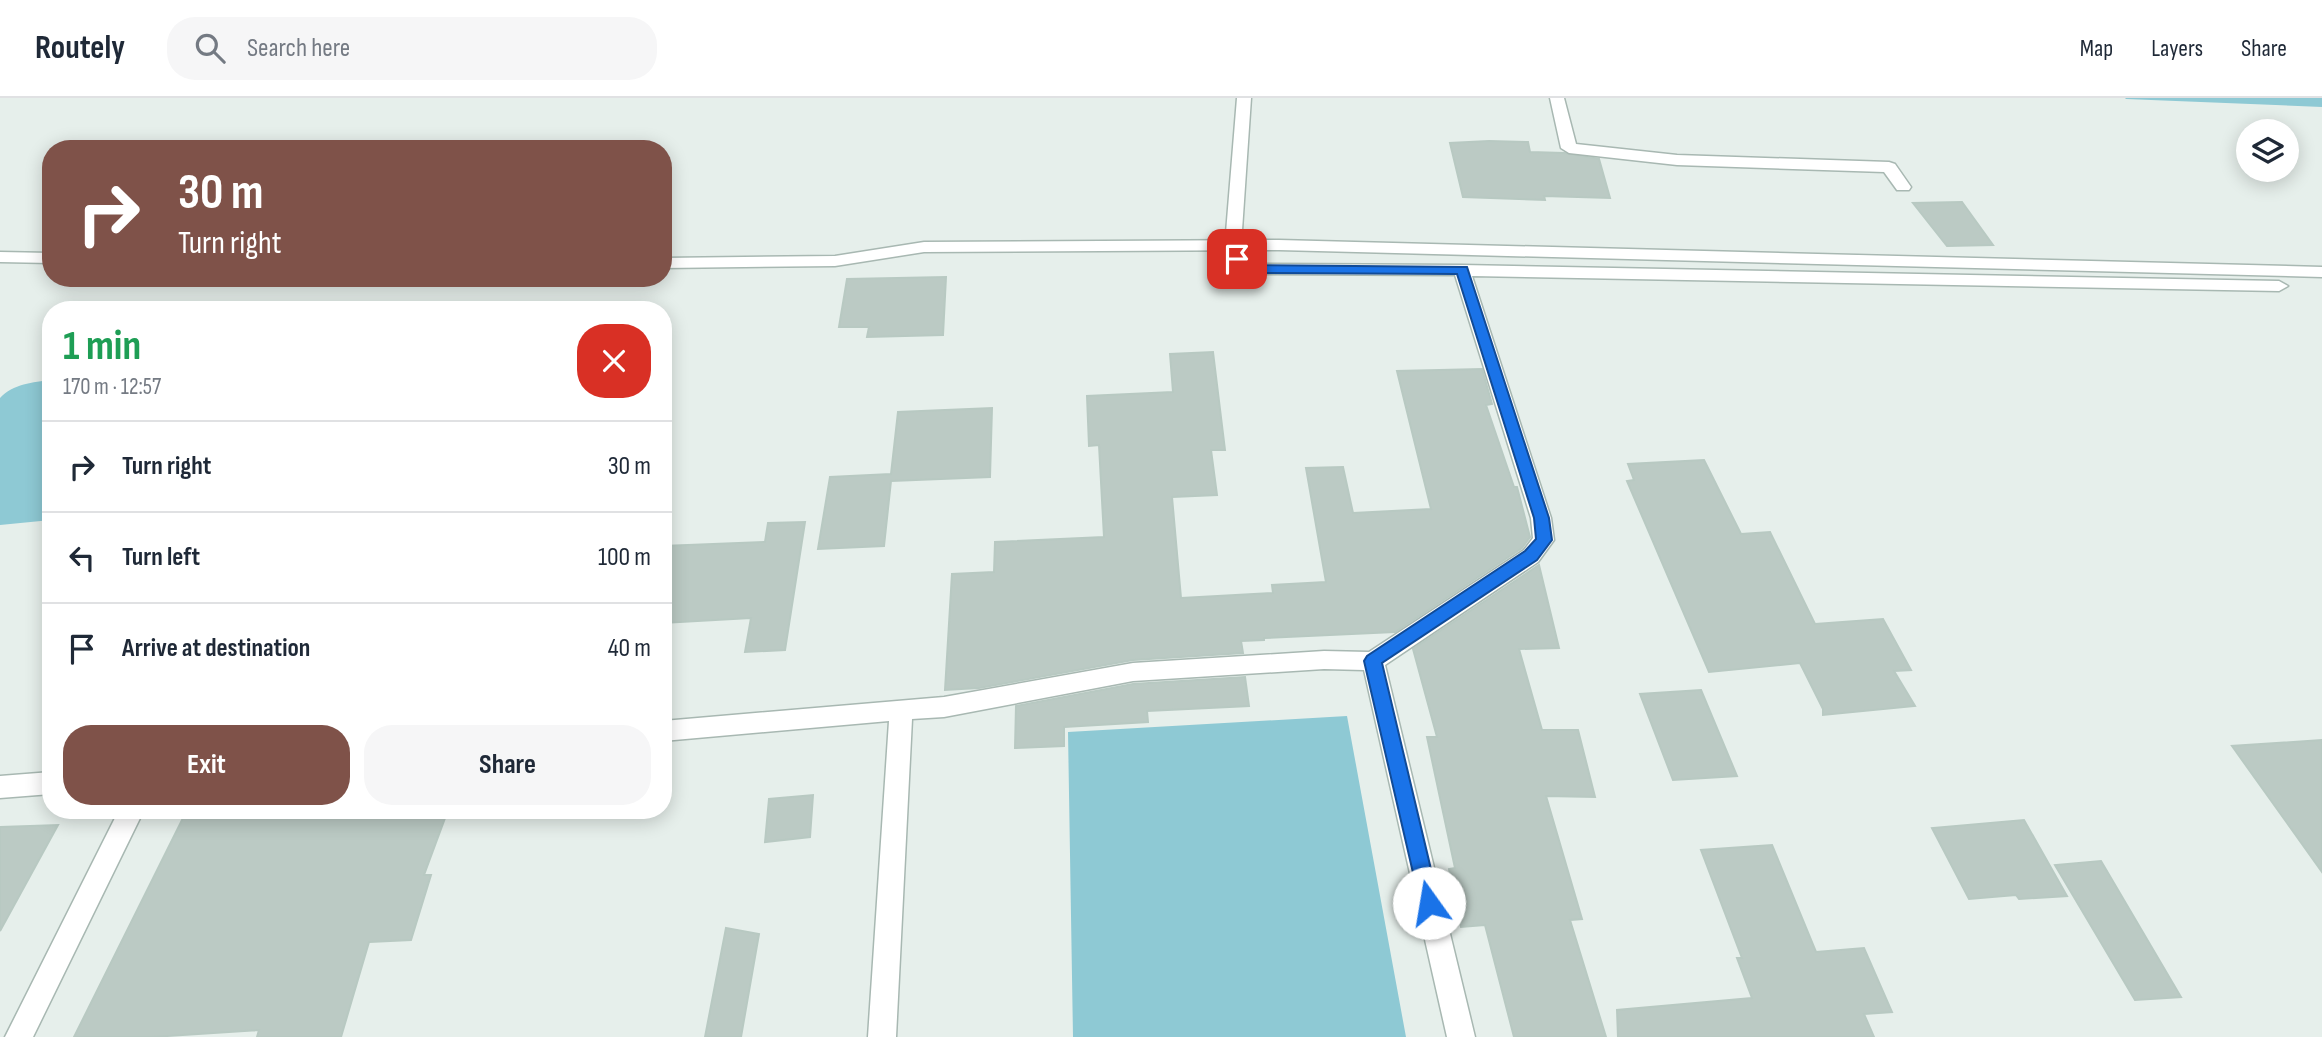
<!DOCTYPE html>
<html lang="en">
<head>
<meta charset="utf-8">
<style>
  body { margin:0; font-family:"Sofia Sans Condensed",sans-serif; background:#f6f6f7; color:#1f2937; height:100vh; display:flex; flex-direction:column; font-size:26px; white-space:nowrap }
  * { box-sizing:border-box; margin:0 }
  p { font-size:23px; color:#747a83 }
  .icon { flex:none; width:38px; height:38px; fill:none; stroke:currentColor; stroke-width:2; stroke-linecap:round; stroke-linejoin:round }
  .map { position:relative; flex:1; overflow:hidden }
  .drawer { position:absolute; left:42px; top:203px; width:630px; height:518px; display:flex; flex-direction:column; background:#fff; border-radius:28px; box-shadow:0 4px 18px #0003 }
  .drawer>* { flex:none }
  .guide { position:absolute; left:42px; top:42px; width:630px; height:147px; border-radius:28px; box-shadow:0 4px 18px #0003; background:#7f5249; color:#fff; overflow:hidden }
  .fabs { position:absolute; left:2236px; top:21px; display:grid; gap:14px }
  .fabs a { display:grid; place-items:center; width:63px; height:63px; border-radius:50%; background:#fff; box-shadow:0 4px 18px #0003; font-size:35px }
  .pin { position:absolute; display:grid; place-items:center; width:60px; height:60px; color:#fff; margin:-30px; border-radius:14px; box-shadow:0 4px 10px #0006 }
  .me { position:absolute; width:77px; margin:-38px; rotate:347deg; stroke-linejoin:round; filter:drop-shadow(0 0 5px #0008) }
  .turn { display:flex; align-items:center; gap:24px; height:147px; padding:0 21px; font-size:32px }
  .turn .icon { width:91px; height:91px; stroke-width:2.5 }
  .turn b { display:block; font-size:49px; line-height:60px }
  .round { display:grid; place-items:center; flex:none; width:74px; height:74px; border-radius:28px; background:#f6f6f7 }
  .head { display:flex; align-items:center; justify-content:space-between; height:119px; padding:0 21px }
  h1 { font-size:42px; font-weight:700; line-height:52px; color:#1e9e55 }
  .action { display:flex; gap:14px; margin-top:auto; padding:14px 21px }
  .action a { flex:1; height:80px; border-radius:28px; background:#7f5249; color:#fff; font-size:28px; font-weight:700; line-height:80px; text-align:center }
  .action a+a { background:#f6f6f7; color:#1f2937 }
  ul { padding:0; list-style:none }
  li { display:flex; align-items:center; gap:21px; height:91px; padding:0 21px; border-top:2px solid #e0e1e3 }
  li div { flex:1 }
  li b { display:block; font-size:26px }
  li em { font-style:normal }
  header { display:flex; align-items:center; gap:42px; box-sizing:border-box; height:98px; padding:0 35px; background:#fff; border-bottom:2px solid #e0e1e3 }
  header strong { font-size:33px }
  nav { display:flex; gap:38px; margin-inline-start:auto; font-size:24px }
  .search { width:490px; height:63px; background:#f6f6f7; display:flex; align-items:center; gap:18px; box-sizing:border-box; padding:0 24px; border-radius:28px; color:#747a83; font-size:26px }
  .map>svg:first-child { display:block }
  .water { fill:#8ec9d4 }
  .building { fill:#bbcac4; stroke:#b8c9c2; stroke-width:2 }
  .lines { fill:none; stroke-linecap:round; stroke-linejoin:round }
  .pedestrian-casing { stroke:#a8b8b2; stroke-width:3 }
  .minor-casing { stroke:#a8b8b2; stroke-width:3 }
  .pedestrian { fill:#fff; fill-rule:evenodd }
  .minor { fill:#fff; fill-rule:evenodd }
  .route { fill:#1a73e8; stroke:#114b97; stroke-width:2 }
</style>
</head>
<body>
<header>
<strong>Routely</strong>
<div class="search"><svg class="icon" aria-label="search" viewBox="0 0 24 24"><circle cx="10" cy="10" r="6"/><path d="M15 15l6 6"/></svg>Search here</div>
<nav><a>Map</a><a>Layers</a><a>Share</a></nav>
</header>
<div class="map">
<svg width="2322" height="939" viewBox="0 0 2322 939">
  <rect width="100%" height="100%" fill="#e6efeb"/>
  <path class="water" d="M2125,0H2322V9L2126,1Z
    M51,282V422L0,427V300C13,286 33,284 51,282Z
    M1347,618L1406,939H1073L1068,634Z"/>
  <path class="building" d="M1489,43L1528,44L1530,54L1564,55L1599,61L1610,100L1544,98L1545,102L1463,99L1450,45Z
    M1962,104L1993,147L1947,148L1913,105Z
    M946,179L943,237L867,239L869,229H839L847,181Z
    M1213,254L1225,352H1211L1217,397L1172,399L1181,500L1273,495L1272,487L1326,484L1306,370L1343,369L1353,415L1431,411L1397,273L1482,271L1492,306L1486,307L1514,389H1517L1530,439L1522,450L1395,534L1264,540V542L1241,543L1243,555L1133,562L979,590L945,592L952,476L994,474L995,444L1104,439L1099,347L1089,348L1087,298L1173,294L1170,256Z
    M992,310L990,379L891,383L884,448L818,451L830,379L891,376L898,314Z
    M1704,362L1741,436L1770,434L1815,526L1883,521L1911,572L1894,573L1915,608L1823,617V611L1800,565L1709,574L1627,383L1634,382L1628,366Z
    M805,424L785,552L745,554L751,520L663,525V448L765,444L768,425Z
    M1539,467L1559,550L1519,551L1542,632H1578L1595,699L1546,698L1582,821L1570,822L1606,939H1514L1485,827L1461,829L1449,771L1455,770L1427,639H1437L1413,551Z
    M1245,579L1249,608L1147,613L1148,624L1064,629V648L1015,650L1016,608L1133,586Z
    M1701,592L1737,678L1673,682L1640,596Z
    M2322,642V774L2232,648Z
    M813,697L810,739L765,744L769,701Z
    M187,712H448L424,777H431L411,842L369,844L341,939H257L259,932L152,939H74Z
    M2024,722L2067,798L2019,801L2016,797L1969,801L1932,730Z
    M58,727L0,833V729Z
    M1772,747L1816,854L1864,850L1892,914L1864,916L1874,939H1618L1617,912L1752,900L1737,860H1742L1701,752Z
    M2101,763L2181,899L2135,902L2055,767Z
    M726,830L759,836L741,939H705Z"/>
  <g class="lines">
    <defs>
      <path id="pedestrian" d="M1279,142L2322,169V179L1279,152L924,154L835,168L663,170V160L835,158L924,144Z
        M0,154L51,155V165L0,164Z"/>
      <path id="minor" d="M1237,0H1251L1241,147L1245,158L1257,166L1462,167L2279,183L2288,188L2279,193L1472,178L1551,420L1554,442L1538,464L1385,567L1475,939H1447L1364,572L1324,571L1133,583L944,619L912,621L896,939H868L889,623L663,643V623L944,599L1133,565L1324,553L1369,554L1524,452L1533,440L1531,420L1455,177L1254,176L1231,165L1225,147Z
        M1550,0H1564L1576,46L1677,57L1889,64L1895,66L1911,89L1909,92H1897L1884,74L1677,67L1569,55L1561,50Z
        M51,674V696L0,700V678Z
        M119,712H144L33,939H5Z"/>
    </defs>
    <use href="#pedestrian" class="pedestrian-casing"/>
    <use href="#minor" class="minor-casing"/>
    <use href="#pedestrian" class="pedestrian"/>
    <use href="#minor" class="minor"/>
  </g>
  <path class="route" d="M1237,157L1256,167L1467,169L1549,420L1552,442L1537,462L1382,565L1439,805L1436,811L1429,814L1422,811L1420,805L1364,563L1367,558L1525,453L1536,441L1534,420L1457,176L1254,175L1232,164V159Z"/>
</svg>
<div class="fabs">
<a><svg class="icon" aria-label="layers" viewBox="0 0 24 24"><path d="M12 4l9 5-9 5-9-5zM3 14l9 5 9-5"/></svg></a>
</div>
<div class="pin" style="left:1237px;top:161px;background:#d93025"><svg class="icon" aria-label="arrive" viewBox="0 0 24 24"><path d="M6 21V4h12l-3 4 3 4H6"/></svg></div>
<svg class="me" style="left:1429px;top:805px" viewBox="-20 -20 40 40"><circle r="19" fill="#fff"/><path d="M0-13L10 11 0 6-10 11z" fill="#1a73e8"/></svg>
<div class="guide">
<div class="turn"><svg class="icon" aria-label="right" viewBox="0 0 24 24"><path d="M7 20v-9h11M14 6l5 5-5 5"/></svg><div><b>30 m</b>Turn right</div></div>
</div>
<section class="drawer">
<div class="head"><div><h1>1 min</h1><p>170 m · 12:57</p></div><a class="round" style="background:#d93025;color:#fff"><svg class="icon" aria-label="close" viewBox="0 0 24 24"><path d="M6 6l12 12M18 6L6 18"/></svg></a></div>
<ul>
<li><svg class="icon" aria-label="right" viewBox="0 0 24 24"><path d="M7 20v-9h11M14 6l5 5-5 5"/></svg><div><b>Turn right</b></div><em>30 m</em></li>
<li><svg class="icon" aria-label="left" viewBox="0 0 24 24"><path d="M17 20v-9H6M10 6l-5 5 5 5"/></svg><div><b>Turn left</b></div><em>100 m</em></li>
<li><svg class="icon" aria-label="arrive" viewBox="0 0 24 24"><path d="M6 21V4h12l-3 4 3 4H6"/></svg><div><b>Arrive at destination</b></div><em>40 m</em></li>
</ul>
<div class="action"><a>Exit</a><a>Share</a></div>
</section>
</div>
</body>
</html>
